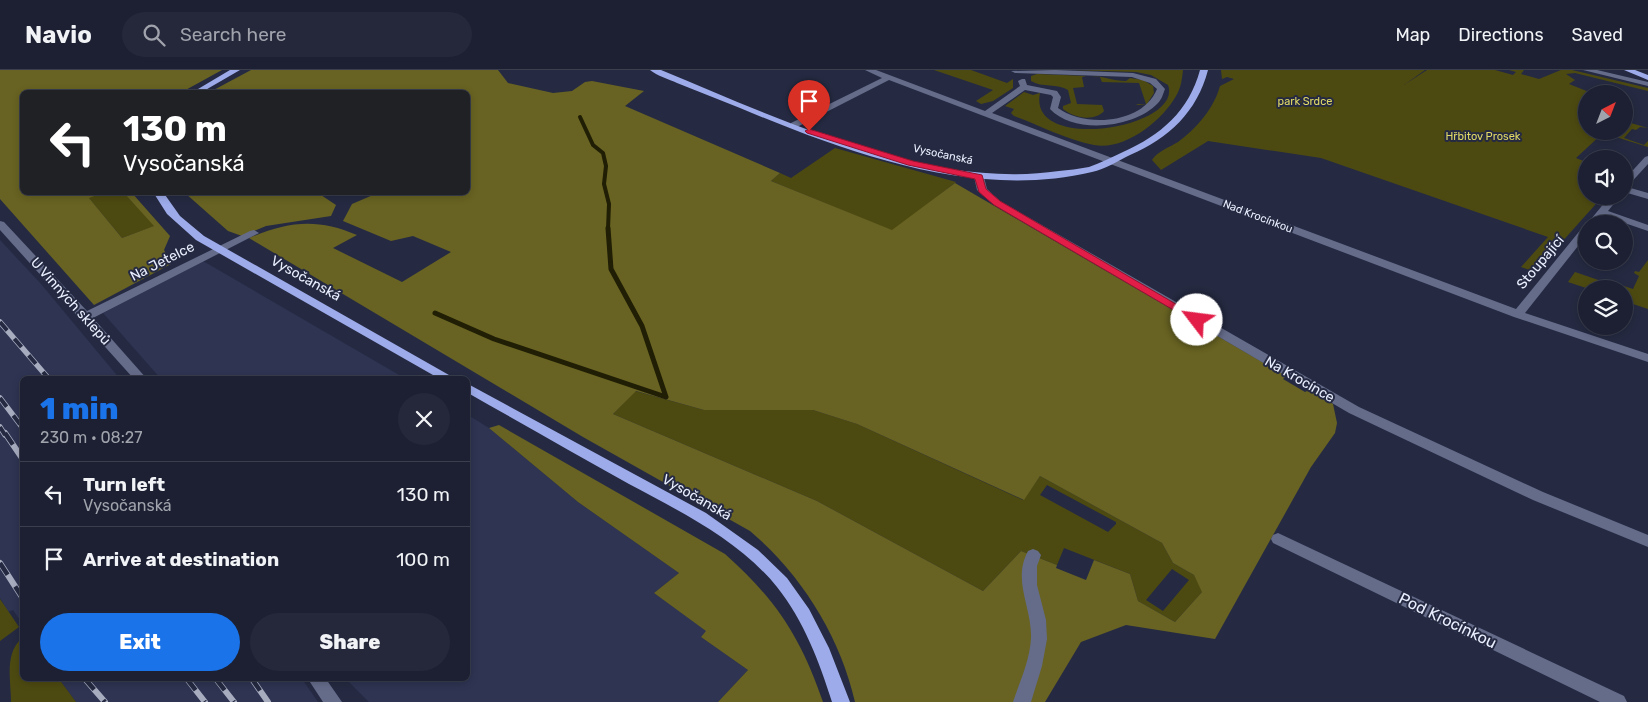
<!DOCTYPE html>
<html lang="en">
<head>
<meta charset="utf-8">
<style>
  body { margin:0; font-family:Rubik,sans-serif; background:#25283a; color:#f1f3f6; height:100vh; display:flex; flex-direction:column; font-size:19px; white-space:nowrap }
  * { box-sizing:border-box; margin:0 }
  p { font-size:16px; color:#a0a3ac }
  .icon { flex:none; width:28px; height:28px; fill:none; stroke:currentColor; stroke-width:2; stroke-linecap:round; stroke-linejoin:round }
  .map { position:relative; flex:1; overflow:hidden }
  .panel { position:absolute; left:20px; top:306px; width:450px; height:305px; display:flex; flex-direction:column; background:#1c2032; border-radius:8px; box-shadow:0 2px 8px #0003,0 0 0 1px #3a3e4d }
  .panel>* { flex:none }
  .banner { position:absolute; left:20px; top:20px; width:450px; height:105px; border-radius:8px; box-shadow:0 2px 8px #0003,0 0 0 1px #3a3e4d; background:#202124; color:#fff; overflow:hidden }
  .needle { width:32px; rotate:42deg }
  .tools { position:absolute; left:1578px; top:15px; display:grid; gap:10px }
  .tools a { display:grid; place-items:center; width:55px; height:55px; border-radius:50%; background:#1c2032; box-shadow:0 2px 8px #0003,0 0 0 1px #3a3e4d; font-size:25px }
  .pin { position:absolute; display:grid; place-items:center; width:42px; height:42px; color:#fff; margin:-51px -21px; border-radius:50% 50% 50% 0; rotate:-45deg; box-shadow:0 0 5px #0007 }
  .pin .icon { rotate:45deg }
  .me { position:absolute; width:55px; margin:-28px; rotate:300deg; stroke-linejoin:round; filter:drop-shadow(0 0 4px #0008) }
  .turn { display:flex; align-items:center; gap:18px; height:105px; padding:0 20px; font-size:22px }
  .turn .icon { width:65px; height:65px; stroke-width:2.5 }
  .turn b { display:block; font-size:35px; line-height:42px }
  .round { display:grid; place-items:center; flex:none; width:52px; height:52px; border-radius:26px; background:#25283a }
  .head { display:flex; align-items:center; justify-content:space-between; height:85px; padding:0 20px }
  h1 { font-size:30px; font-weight:800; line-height:38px; color:#1a73e8 }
  .cta { display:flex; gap:10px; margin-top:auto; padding:10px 20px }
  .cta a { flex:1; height:58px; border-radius:30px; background:#1a73e8; color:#fff; font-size:20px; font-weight:800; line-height:58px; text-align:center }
  .cta a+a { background:#25283a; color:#f1f3f6 }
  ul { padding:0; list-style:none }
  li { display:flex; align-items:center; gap:15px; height:65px; padding:0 20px; border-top:1px solid #3a3e4d }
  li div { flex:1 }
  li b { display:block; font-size:19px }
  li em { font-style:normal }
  header { display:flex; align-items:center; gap:30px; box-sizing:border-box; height:70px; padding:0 25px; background:#1c2032; border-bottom:1px solid #3a3e4d }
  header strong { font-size:24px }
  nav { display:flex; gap:28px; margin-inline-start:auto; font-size:18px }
  .search { width:350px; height:45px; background:#25283a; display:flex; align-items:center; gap:12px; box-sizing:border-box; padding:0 18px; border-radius:28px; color:#a0a3ac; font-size:19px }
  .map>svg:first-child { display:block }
  .built { fill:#2e3452 }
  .green { fill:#4d4a11; fill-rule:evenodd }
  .forest { fill:#686322; fill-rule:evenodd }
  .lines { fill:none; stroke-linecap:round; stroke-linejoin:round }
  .stream-far1 { stroke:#201e04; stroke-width:4 }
  .stream { stroke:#201e04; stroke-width:5 }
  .minor { fill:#656c8a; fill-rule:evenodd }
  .major { fill:#9dabea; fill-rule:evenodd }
  .rail-far1-casing { stroke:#a7acbf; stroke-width:5.5 }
  .rail-casing { stroke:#a7acbf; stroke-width:6 }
  .rail-far1 { stroke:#252a42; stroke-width:4; stroke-dasharray:11; stroke-linecap:butt }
  .rail { stroke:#252a42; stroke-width:4.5; stroke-dasharray:14; stroke-linecap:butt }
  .route { fill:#e11d48; stroke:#92132f }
  .labels { text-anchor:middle; stroke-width:4; stroke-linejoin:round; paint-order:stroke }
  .far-park-label { font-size:11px; fill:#e1da66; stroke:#252a42 }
  .far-street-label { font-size:11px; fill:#eaefff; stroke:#252a42 }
  .street-label { font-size:14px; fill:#eaefff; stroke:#252a42 }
  .near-street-label { font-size:16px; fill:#eaefff; stroke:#252a42 }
</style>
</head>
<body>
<header>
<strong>Navio</strong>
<div class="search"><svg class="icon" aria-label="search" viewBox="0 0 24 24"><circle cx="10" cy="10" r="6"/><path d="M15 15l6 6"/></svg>Search here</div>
<nav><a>Map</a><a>Directions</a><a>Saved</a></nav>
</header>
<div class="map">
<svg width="1648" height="632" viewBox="0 0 1648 632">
  <rect width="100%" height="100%" fill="#252a42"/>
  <path class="built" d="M0,170L41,214L120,309H22V553L13,540L8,542L0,528Z
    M203,191L406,309H161L103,243Z
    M468,345L489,358L578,432L679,503L654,523L707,561L701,567L748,600L718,632H369L346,609H468Z
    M59,609H302L318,632H76Z"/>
  <path class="green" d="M934,0H971L1007,13L1013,9V18L993,31L981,34L976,31L993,20Z
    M1072,0H1183C1182,9 1181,18 1176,26C1162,51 1124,81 1094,75C1067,70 1039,55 1014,46L1011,43L1014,39L1005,36L1024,22L1033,25L1040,23C1027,84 1184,58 1168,15L1151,5L1136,2Z
    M1221,0H1425L1404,15L1427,0H1495L1513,5L1516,2L1509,0H1524L1521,4L1539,9L1561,0H1572L1648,18V21L1575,3L1566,4L1575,10L1569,14L1594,24H1586V61H1624V51L1648,58L1640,57L1636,60L1632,59L1624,68L1644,75L1648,71V77L1603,63L1576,88L1586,92V126H1603L1535,202L1521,197L1548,167L1321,88L1208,71L1161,100L1152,90C1158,81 1170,77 1178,72C1197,58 1214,38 1220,16L1234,9L1227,7L1222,9Z
    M1037,4L1086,6L1082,7L1084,17L1073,18L1077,34L1102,35L1104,41C1094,52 1074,48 1063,39V36L1071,33L1068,20C1058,13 1042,18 1031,11V6Z
    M1091,6C1103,6 1113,11 1126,11L1130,8L1143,10L1153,16L1154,23L1147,34L1138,35L1136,34H1146L1139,13L1102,12L1100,7Z
    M835,78L956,112L893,161L771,111L780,103L791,108Z
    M103,123H124L155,156L122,168L88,127Z
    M1648,190V239L1624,231V219H1589L1568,212L1575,202L1610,214L1612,212L1633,219L1639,206L1634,203L1635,201L1639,202Z
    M635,321L704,340H813L857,354L1023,430L1040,406L1162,473L1173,493L1194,505L1203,521L1175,552L1138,531L1130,504L1064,478L1057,495L1021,481L983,521L817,431L613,344ZM1047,415L1116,452V454L1108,462L1040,425ZM1172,499L1189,510L1163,541L1146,530Z
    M0,529L19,557L0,571Z
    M22,568V609H59L76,632H11C11,610 4,584 22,568Z"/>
  <path class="forest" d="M0,0H222L182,22H22V122L103,123L89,128L122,168L154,156L124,123H132L170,166L164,180L171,194L94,235L0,129Z
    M251,0H498L508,13L553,23L572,21L585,12L592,11L644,21L625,36L780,103L771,111L892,160L955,113L1286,306L1283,309L1305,322L1309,320L1333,334L1337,353L1335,363L1311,397L1215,569L1126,555L1081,572L1045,632H855C840,566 801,504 750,461L583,367L249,168C288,151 318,148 357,165L333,178L402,212L451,182L413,166L391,171L343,151L352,134L373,125L371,123L468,122V22H210ZM636,321L704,340H813L857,354L1024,430L1040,406L1162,473L1173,493L1194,505L1202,522L1175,552L1138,531L1130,504L1094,490L1086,510L1056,498L1057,495L1021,481L983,521L817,431L613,344Z
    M185,123H318L336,135L331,146L266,156L242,166L228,161Z
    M499,355L725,484C776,529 801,568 823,632H718L748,600L701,567L706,561L654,523L679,503L578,432L489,358Z"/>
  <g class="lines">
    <path class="stream-far1" d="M580,47L593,75L603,83L606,96L604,114L609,134L608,159"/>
    <path class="stream" d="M608,158L611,199L642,256L666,327
      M435,243L494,269L666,327"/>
    <path class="minor" d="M865,0H876L985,41L1020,16L1018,11L1022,9H1025L1027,15L1057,21L1061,27L1058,38C1085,58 1143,54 1157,19L1150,13L1132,7L1015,3L1011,1L1055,0L1133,3L1156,9L1165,19C1163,24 1162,29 1158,33C1135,58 1074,65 1050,39L1053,27L1051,25L1025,20L992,43L1516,239L1582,158L1586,157V166L1525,243L1648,284V292L1514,247L889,10L797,57H791V53L882,8Z
      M1583,0H1597L1648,12V16Z
      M1648,86V94L1627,117L1648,123V129L1624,122V110L1645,87Z
      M979,104L984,107L987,119L1000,131L1359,337L1543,422L1648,465V477L1533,430L1349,343L994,135L977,120L974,107Z
      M1610,126H1620L1608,141L1648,155V161L1604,146L1598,154H1587Z
      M0,151L4,152L87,241L250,161L254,160L259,163L93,248L147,309H134L0,160Z
      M1278,463L1624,626L1627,632H1600L1273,473L1271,469L1273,465Z
      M1033,479L1038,481L1041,485L1037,496V515L1046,550L1047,569L1042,596L1031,632H1013C1020,611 1030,590 1031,568C1032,537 1012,511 1028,481Z
      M308,609H326L342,632H323Z"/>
    <path class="major" d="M230,0H240L202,22H193Z
      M650,0H661C780,49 927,120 1059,101C1068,100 1079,99 1089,97C1100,93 1112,87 1123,82C1161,65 1189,41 1200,0H1208C1197,42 1169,68 1130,85C1118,91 1105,99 1092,102C974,130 848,83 740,38C719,30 698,21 677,13C669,9 657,6 650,0Z
      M1624,0H1635L1648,5V10Z
      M153,122H163L180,146L204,166L456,309H440L196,170L167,144Z
      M468,314L706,443L758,480L787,508L809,539L829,578L850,632H832C819,591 804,551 777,517C739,470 681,442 629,414C575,384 521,353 468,323Z"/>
    <defs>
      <path id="rail-far1" d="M0,252L49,309
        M0,328L22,357
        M0,357L5,365"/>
      <path id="rail" d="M5,363L22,388
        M0,493L22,527
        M85,609L105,632
        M187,609L205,632
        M216,609L234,632
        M252,609L268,632"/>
    </defs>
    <use href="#rail-far1" class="rail-far1-casing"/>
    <use href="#rail" class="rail-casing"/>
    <use href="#rail-far1" class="rail-far1"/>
    <use href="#rail" class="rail"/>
  </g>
  <path class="route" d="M809,59L913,91L982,105L986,119L1000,131L1203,250L1201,252H1194L994,135L979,122L975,109L908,95L807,63L805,61Z"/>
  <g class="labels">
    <g class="far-park-label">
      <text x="1305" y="35">park Srdce</text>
      <text x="1483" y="70">Hřbitov Prosek</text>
    </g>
    <g class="far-street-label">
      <text transform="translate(943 84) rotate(12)" y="4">Vysočanská</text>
      <text transform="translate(1258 146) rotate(21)" y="4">Nad Krocínkou</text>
    </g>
    <g class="street-label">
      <text transform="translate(162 191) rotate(-27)" y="5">Na Jetelce</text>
      <text transform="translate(1540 192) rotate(-50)" y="5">Stoupající</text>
      <text transform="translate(306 208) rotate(29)" y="5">Vysočanská</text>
      <text transform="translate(71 231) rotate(48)" y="5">U Vinných sklepů</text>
      <text transform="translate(1300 309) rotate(30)" y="5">Na Krocínce</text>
      <text transform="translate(697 427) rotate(30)" y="5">Vysočanská</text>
    </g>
    <g class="near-street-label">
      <text transform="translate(1448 550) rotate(26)" y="6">Pod Krocínkou</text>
    </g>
  </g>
</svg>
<div class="tools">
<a><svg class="needle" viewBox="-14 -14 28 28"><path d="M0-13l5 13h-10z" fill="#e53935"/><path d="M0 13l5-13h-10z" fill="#a0a3ac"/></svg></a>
<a><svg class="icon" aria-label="sound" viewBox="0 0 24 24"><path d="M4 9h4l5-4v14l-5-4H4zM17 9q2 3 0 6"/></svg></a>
<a><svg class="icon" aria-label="search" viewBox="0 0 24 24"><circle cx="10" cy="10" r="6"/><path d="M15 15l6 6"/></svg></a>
<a><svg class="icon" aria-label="layers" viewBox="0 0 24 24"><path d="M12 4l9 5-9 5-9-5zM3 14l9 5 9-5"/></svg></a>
</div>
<div class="pin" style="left:809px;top:61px;background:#d93025"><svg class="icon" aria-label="arrive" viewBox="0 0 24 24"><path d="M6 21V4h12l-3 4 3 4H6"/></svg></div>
<svg class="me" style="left:1197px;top:250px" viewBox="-20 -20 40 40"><circle r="19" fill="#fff"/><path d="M0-13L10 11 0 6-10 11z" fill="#e11d48"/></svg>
<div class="banner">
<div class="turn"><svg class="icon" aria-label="left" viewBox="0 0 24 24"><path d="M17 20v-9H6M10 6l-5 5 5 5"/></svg><div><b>130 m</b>Vysočanská</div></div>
</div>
<section class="panel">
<div class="head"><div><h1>1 min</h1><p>230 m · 08:27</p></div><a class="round"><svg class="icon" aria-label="close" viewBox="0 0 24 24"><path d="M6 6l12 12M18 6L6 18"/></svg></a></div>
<ul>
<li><svg class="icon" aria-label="left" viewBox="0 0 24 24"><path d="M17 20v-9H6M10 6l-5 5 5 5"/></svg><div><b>Turn left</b><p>Vysočanská</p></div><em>130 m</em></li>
<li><svg class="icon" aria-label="arrive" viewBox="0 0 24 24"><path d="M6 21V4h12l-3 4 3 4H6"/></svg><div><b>Arrive at destination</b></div><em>100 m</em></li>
</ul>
<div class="cta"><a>Exit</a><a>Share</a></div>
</section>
</div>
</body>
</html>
